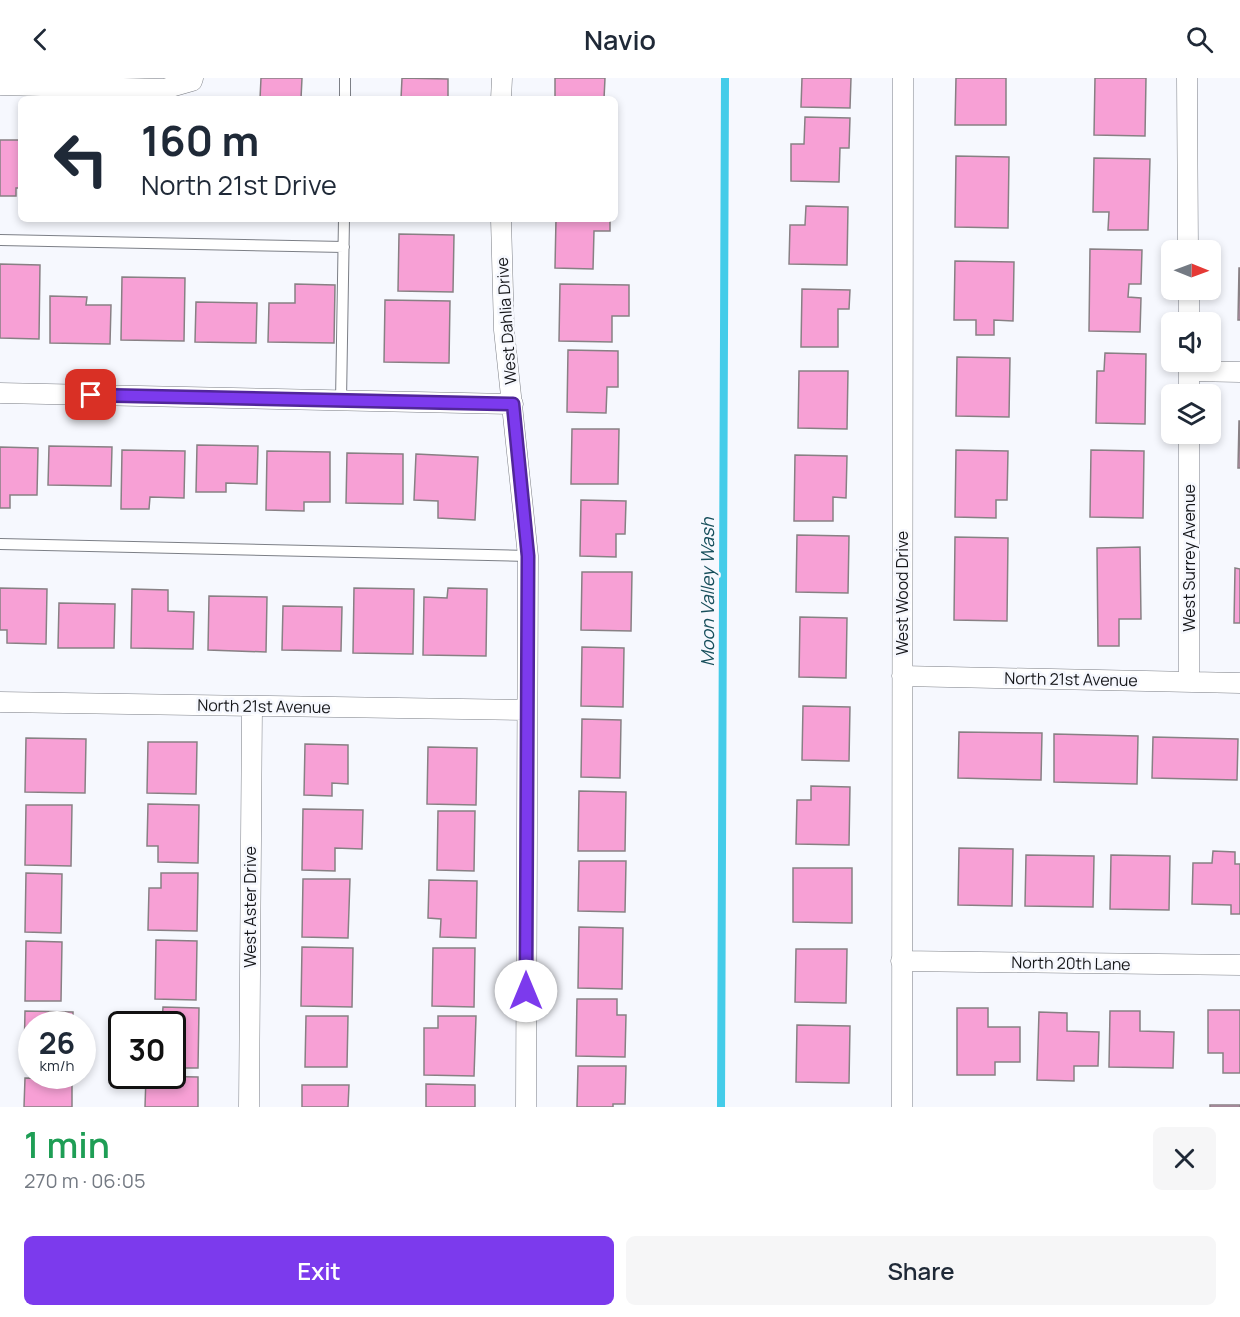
<!DOCTYPE html>
<html lang="en">
<head>
<meta charset="utf-8">
<style>
  body { margin:0; font-family:Manrope,sans-serif; background:#f6f6f7; color:#1f2937; height:100vh; display:flex; flex-direction:column; font-size:22px; white-space:nowrap }
  * { box-sizing:border-box; margin:0 }
  p { font-size:20px; color:#747a83 }
  .icon { flex:none; width:33px; height:33px; fill:none; stroke:currentColor; stroke-width:2; stroke-linecap:round; stroke-linejoin:round }
  .map { position:relative; height:1029px; overflow:hidden }
  .side { display:flex; flex-direction:column; background:#fff; flex:1 }
  .side>* { flex:none }
  .banner { position:absolute; left:18px; top:18px; width:600px; height:126px; border-radius:9px; box-shadow:0 3px 9px #0003; background:#fff; color:#1f2937; overflow:hidden }
  .needle { width:39px; rotate:91deg }
  .controls { position:absolute; left:1161px; top:162px; display:grid; gap:12px }
  .controls a { display:grid; place-items:center; width:60px; height:60px; border-radius:9px; background:#fff; box-shadow:0 3px 9px #0003; font-size:30px }
  .speed { position:absolute; left:18px; top:933px; display:flex; gap:12px; font-size:30px; font-weight:700; text-align:center }
  .speed>* { display:grid; place-content:center; width:78px; height:78px; border-radius:50%; background:#fff; box-shadow:0 3px 9px #0003; line-height:1 }
  .speed small { font-size:15px; font-weight:400 }
  .speed .limit { border:3px solid #111; border-radius:9px; background:#fff; color:#111 }
  .pin { position:absolute; display:grid; place-items:center; width:51px; height:51px; color:#fff; margin:-26px; border-radius:12px; box-shadow:0 3px 9px #0006 }
  .me { position:absolute; width:66px; margin:-33px; rotate:0deg; stroke-linejoin:round; filter:drop-shadow(0 0 4px #0008) }
  .turn { display:flex; align-items:center; gap:21px; height:126px; padding:0 24px; font-size:27px }
  .turn .icon { width:78px; height:78px; stroke-width:2.5 }
  .turn b { display:block; font-size:42px; line-height:51px }
  .round { display:grid; place-items:center; flex:none; width:63px; height:63px; border-radius:9px; background:#f6f6f7 }
  .head { display:flex; align-items:center; justify-content:space-between; height:102px; padding:0 24px }
  h1 { font-size:36px; font-weight:600; line-height:45px; color:#1e9e55 }
  .cta { display:flex; gap:12px; margin-top:auto; padding:12px 24px }
  .cta a { flex:1; height:69px; border-radius:9px; background:#7c3aed; color:#fff; font-size:24px; font-weight:600; line-height:69px; text-align:center }
  .cta a+a { background:#f6f6f7; color:#1f2937 }
  header { display:flex; justify-content:space-between; align-items:center; height:78px; padding:0 24px; background:#fff; font-size:27px; font-weight:600 }
  .map>svg:first-child { display:block }
  .lines { fill:none; stroke-linecap:round; stroke-linejoin:round }
  .stream { stroke:#44cce9; stroke-width:8 }
  .building { fill:#f7a0d5; stroke:#888084; stroke-width:1.5 }
  .service-casing { stroke:#7c7f86; stroke-width:12 }
  .minor-casing { stroke:#7c7f86; stroke-width:21 }
  .service { stroke:#fff; stroke-width:10 }
  .minor { stroke:#fff; stroke-width:20 }
  .route-casing { stroke:#51269a; stroke-width:15 }
  .route { stroke:#7c3aed; stroke-width:10 }
  .labels { text-anchor:middle; stroke-width:5; stroke-linejoin:round; paint-order:stroke }
  .street-label { font-size:16px; fill:#16171a; stroke:#f6f8fe }
  .water-label { font-size:18px; font-style:italic; fill:#164e5b; stroke:#f6f8fe }
</style>
</head>
<body>
<header><svg class="icon" aria-label="back" viewBox="0 0 24 24"><path d="M15 5l-7 7 7 7"/></svg>Navio<svg class="icon" aria-label="search" viewBox="0 0 24 24"><circle cx="10" cy="10" r="6"/><path d="M15 15l6 6"/></svg></header>
<div class="map">
<svg width="1240" height="1029" viewBox="0 0 1240 1029">
  <rect width="100%" height="100%" fill="#f6f8fe"/>
  <g class="lines">
    <path class="stream" d="M721,1029L725,0"/>
  </g>
  <path class="building" d="M261,0H302L301,21H260Z
    M402,0L448,1V21H401Z
    M555,0H605L604,21H555Z
    M802,0H851L850,30L801,29Z
    M956,0H1006V47H955Z
    M1095,0H1146L1145,58L1094,57Z
    M805,39L850,40L849,70H840L839,104L791,103V66H804Z
    M0,62H21V110H16V118H0Z
    M956,78L1009,79L1008,150L955,149Z
    M1094,80L1150,81L1148,152H1108L1109,134H1093Z
    M806,128L848,129L847,187L789,186L790,147H805Z
    M556,141H610V153H594L593,191L555,190Z
    M399,156L454,157L453,214L398,213Z
    M1090,171L1142,172L1141,206H1129L1128,219L1141,220L1140,254L1089,253Z
    M955,183L1014,184L1013,243L994,242V257H976V242H954Z
    M0,186L40,187L39,261L0,260Z
    M1239,190H1240V242H1238Z
    M122,199L185,200L184,263L121,262Z
    M295,206L335,207L334,265L268,264L269,225H295Z
    M560,206L629,207V238H612V264L559,263Z
    M802,211L850,212L849,231H838V269H801Z
    M50,218L87,219L86,227H111L110,266L50,265Z
    M385,222L450,223L449,285L384,284Z
    M196,224L257,225L256,265L195,264Z
    M568,272L618,273V309H607L606,335L567,334Z
    M1105,275L1146,276L1145,346L1096,345L1097,293H1104Z
    M957,279L1010,280L1009,339L956,338Z
    M799,293H848L847,351L798,350Z
    M1239,343H1240V390H1238Z
    M572,351H619L618,406H571Z
    M197,367L258,368L257,406L226,405V414H196Z
    M49,368L112,369L111,408L48,407Z
    M0,369L38,370L37,417H10V430H0Z
    M122,372L185,373L184,420L150,419L149,431H121Z
    M956,372L1008,373L1007,422H996V440L955,439Z
    M1091,372L1144,373L1143,440L1090,439Z
    M267,373L330,374V424H304V433L266,432Z
    M347,375L403,376V426L346,425Z
    M416,376L478,379L475,442L438,440V423L414,422Z
    M795,377L847,378L846,420L833,419V443H794Z
    M581,422L626,423L625,456H616V479L580,478Z
    M797,457L849,458L848,515L796,514Z
    M955,459L1008,460L1007,543L954,542Z
    M1140,469L1141,541H1119V568H1098L1097,470Z
    M1235,490L1240,491V545H1234Z
    M582,494H632L631,553L581,552Z
    M0,510L47,511L46,566L7,565V552H0Z
    M354,510L414,511L413,576L353,575Z
    M448,510L487,511L486,578L423,577L424,519L447,520Z
    M132,511L168,512V533L194,534L193,571L131,570Z
    M209,518L267,519L266,574L208,572Z
    M59,525L115,526L114,570H58Z
    M283,528L342,529L341,573L282,572Z
    M800,539L847,540L846,600L799,599Z
    M582,569L624,570L623,629L581,628Z
    M803,628L850,629L849,683L802,682Z
    M582,641L621,642L620,700L581,699Z
    M959,654L1042,655L1041,702L958,700Z
    M1054,656L1138,658L1137,706L1054,704Z
    M1153,659L1238,661L1237,702L1152,700Z
    M26,660L86,661L85,715L25,714Z
    M148,664H197L196,716L147,715Z
    M305,666L348,667V706L332,705V718L304,717Z
    M428,669L477,670L476,727L427,726Z
    M811,708L850,709L849,767L796,766L797,722H811Z
    M579,713L626,714L625,773H578Z
    M148,726L199,727L198,785L158,784V768H147Z
    M26,727H72L71,788L25,787Z
    M303,731L363,732L362,771L335,770V793L302,792Z
    M438,733H475L474,793L437,792Z
    M959,770L1013,771L1012,828L958,827Z
    M1213,773L1235,774V786H1240V836H1231V827L1192,826L1193,785H1212Z
    M1026,777L1094,778L1093,829L1025,828Z
    M1111,777L1170,778L1169,832L1110,831Z
    M579,783H626L625,834L578,833Z
    M793,790H852V845L793,844Z
    M26,795L62,796L61,855L25,854Z
    M161,795H198L197,853L148,852L149,810H161Z
    M303,801H350L348,860L302,859Z
    M429,802L477,803L476,860L440,859L441,841L428,840Z
    M579,849L623,850L622,911L578,910Z
    M156,862L197,863L196,922L155,921Z
    M26,863L62,864L61,923H25Z
    M302,869L353,870L352,929L301,928Z
    M433,870H475L474,929L432,928Z
    M796,871H847L846,925L795,924Z
    M577,921H617V937H626L625,979L576,978Z
    M163,929L199,930L198,990H172V946H162Z
    M957,930H988V949H1020V984H995V997H957Z
    M1208,932H1240V995H1223V975H1208Z
    M25,933L73,934V946H32V981H24Z
    M1110,933H1140V953L1174,954L1173,990L1109,989Z
    M1039,934L1067,935V953L1099,954L1098,988H1074V1003L1037,1002Z
    M306,938H348L347,989H305Z
    M438,938H476L474,998L424,997V950H438Z
    M797,947L850,948L849,1005L796,1004Z
    M578,988H626L625,1026H613V1029H577Z
    M146,998L198,999V1029H145Z
    M25,1000L72,1001V1029H24Z
    M426,1006L475,1007V1029H426Z
    M302,1007H349L348,1029H302Z
    M1210,1027H1240V1029H1210Z"/>
  <g class="lines">
    <defs>
      <path id="service" d="M345,21V0
        M0,162L344,169
        M341,323L344,141
        M0,466L528,478"/>
      <path id="minor" d="M1187,0L1188,172
        M0,7L164,11L192,3L193,0
        M501,21L502,0
        M501,141L504,252L528,478L526,1029
        M1189,212V244
        M1189,284V316
        M1189,293L1240,294
        M0,315L513,326
        M1189,356V604
        M902,598L1240,605
        M0,624L527,632
        M901,883L1240,887
        M249,1029L252,629
        M902,1029L903,0"/>
    </defs>
    <use href="#service" class="service-casing"/>
    <use href="#minor" class="minor-casing"/>
    <use href="#service" class="service"/>
    <use href="#minor" class="minor"/>
  </g>
  <g class="lines">
    <defs>
      <path id="route" d="M91,317L513,326L528,478L526,913"/>
    </defs>
    <use href="#route" class="route-casing"/>
    <use href="#route" class="route"/>
  </g>
  <g class="labels">
    <g class="street-label">
      <text transform="translate(506 243) rotate(-94)" y="6">West Dahlia Drive</text>
      <text transform="translate(1189 480) rotate(-90)" y="6">West Surrey Avenue</text>
      <text transform="translate(902 515) rotate(-90)" y="6">West Wood Drive</text>
      <text transform="translate(1071 601) rotate(1)" y="6">North 21st Avenue</text>
      <text transform="translate(264 628) rotate(1)" y="6">North 21st Avenue</text>
      <text transform="translate(250 829) rotate(-90)" y="6">West Aster Drive</text>
      <text transform="translate(1071 885) rotate(1)" y="6">North 20th Lane</text>
    </g>
    <g class="water-label">
      <text transform="translate(708 514) rotate(-90)" y="6">Moon Valley Wash</text>
    </g>
  </g>
</svg>
<div class="controls">
<a><svg class="needle" viewBox="-14 -14 28 28"><path d="M0-13l5 13h-10z" fill="#e53935"/><path d="M0 13l5-13h-10z" fill="#747a83"/></svg></a>
<a><svg class="icon" aria-label="sound" viewBox="0 0 24 24"><path d="M4 9h4l5-4v14l-5-4H4zM17 9q2 3 0 6"/></svg></a>
<a><svg class="icon" aria-label="layers" viewBox="0 0 24 24"><path d="M12 4l9 5-9 5-9-5zM3 14l9 5 9-5"/></svg></a>
</div>
<div class="speed"><div>26<small>km/h</small></div><div class="limit">30</div></div>
<div class="pin" style="left:91px;top:317px;background:#d93025"><svg class="icon" aria-label="arrive" viewBox="0 0 24 24"><path d="M6 21V4h12l-3 4 3 4H6"/></svg></div>
<svg class="me" style="left:526px;top:913px" viewBox="-20 -20 40 40"><circle r="19" fill="#fff"/><path d="M0-13L10 11 0 6-10 11z" fill="#7c3aed"/></svg>
<div class="banner">
<div class="turn"><svg class="icon" aria-label="left" viewBox="0 0 24 24"><path d="M17 20v-9H6M10 6l-5 5 5 5"/></svg><div><b>160 m</b>North 21st Drive</div></div>
</div>
</div>
<section class="side">
<div class="head"><div><h1>1 min</h1><p>270 m · 06:05</p></div><a class="round"><svg class="icon" aria-label="close" viewBox="0 0 24 24"><path d="M6 6l12 12M18 6L6 18"/></svg></a></div>
<div class="cta"><a>Exit</a><a>Share</a></div>
</section>
</body>
</html>
